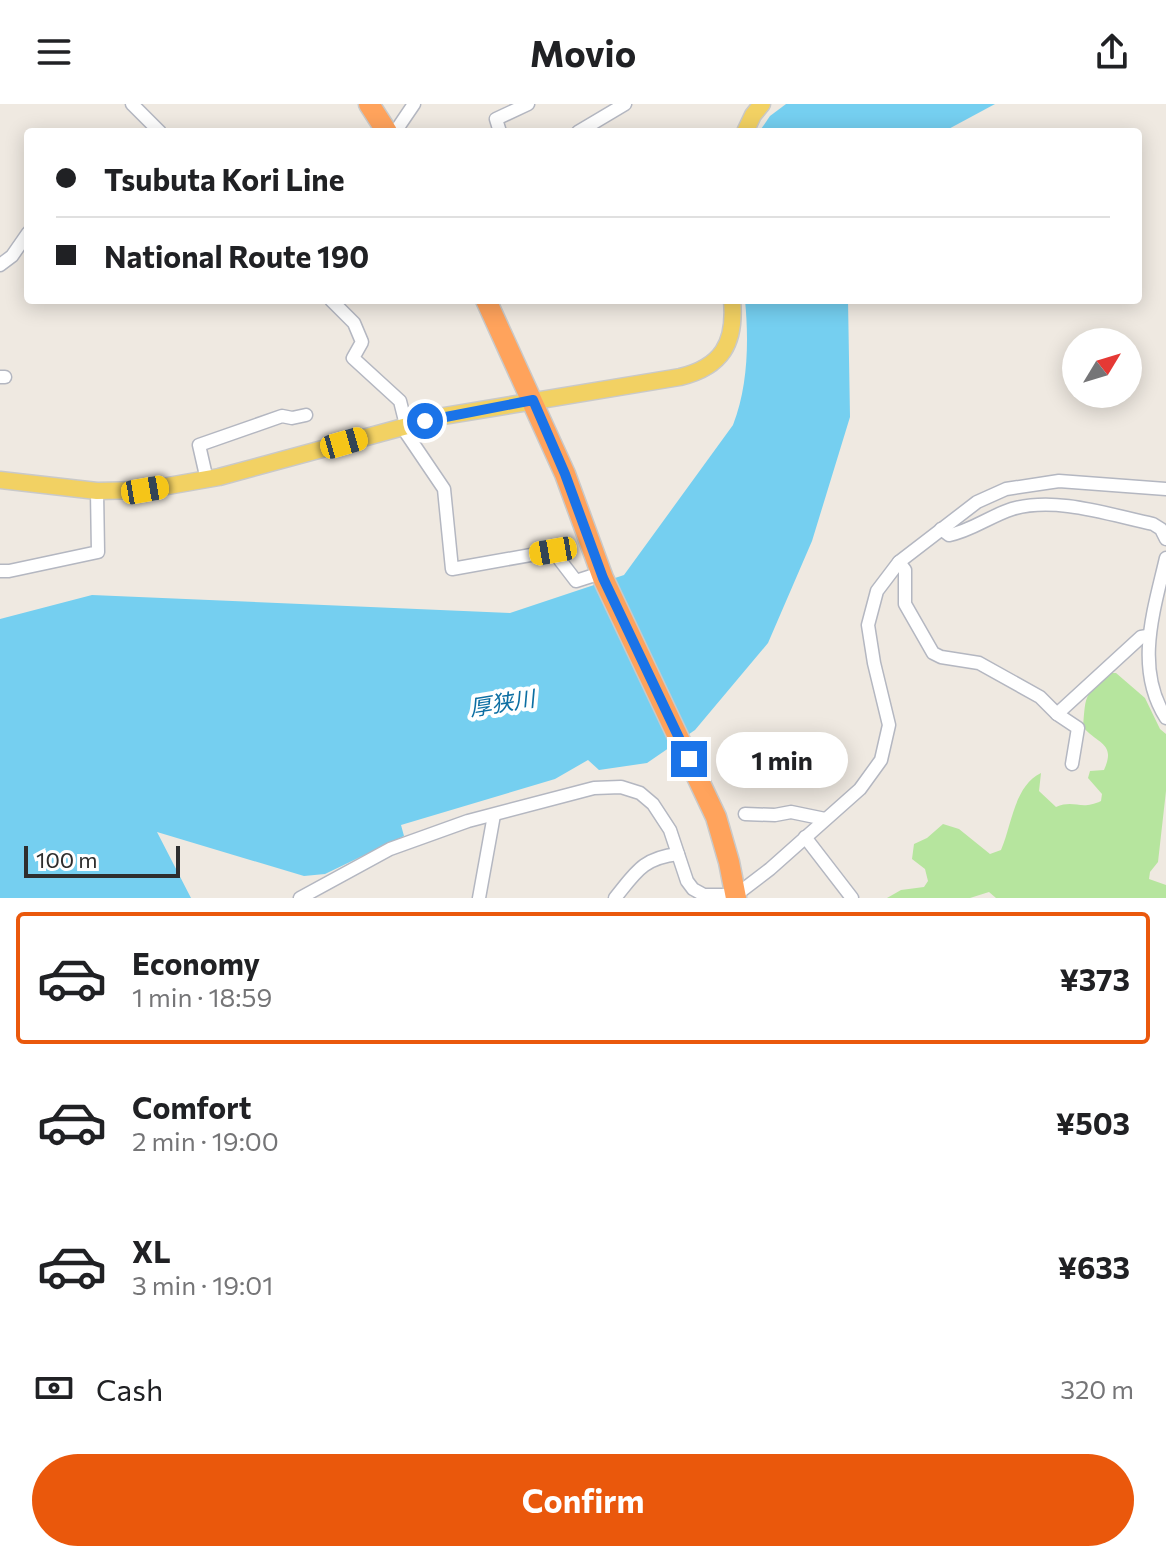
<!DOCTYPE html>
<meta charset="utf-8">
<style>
:root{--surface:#fff;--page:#f6f6f6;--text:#202124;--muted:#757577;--line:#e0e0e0;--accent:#ea580c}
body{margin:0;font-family:Commissioner,"Noto Sans JP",sans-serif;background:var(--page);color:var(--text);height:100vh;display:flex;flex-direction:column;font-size:30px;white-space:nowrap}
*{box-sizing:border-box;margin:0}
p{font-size:26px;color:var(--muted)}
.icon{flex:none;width:44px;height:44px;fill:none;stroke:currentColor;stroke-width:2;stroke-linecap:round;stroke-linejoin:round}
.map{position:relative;height:794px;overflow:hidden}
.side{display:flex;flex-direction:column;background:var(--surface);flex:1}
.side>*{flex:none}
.top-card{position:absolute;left:24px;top:24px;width:1118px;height:176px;border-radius:8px;box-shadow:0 4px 20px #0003;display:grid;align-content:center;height:176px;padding:0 32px;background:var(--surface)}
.needle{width:52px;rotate:52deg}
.controls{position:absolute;left:1062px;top:224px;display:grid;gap:16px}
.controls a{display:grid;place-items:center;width:80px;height:80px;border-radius:50%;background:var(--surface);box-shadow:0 4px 20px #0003;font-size:40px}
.scale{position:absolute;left:24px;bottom:20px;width:156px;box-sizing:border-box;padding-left:8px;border:4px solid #2e2e2e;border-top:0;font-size:22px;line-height:28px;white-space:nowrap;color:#2e2e2e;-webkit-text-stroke:6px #fff;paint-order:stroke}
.end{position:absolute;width:36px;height:36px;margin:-18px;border:10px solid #1a73e8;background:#fff;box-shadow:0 0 0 4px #fff}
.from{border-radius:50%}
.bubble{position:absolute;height:56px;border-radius:28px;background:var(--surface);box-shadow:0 4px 20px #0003;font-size:26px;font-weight:700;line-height:56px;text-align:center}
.car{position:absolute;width:24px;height:48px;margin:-24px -12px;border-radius:10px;box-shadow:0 0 6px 2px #0007;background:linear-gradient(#f5c518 24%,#345 0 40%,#f5c518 0 76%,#345 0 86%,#f5c518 0)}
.top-card b{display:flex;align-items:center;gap:28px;height:76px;font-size:30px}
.top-card b+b{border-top:2px solid var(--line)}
.top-card i{width:20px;height:20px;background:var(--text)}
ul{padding:14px 0 0;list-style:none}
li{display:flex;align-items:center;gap:24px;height:132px;margin:0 16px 12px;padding:0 16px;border:4px solid transparent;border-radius:8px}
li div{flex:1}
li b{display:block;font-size:30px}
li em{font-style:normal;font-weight:700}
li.active{border-color:var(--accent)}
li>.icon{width:72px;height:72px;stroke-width:1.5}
.pay{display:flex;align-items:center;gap:20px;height:88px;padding:0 32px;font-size:30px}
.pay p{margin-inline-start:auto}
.button{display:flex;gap:16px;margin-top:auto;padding:16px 32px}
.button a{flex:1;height:92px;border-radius:48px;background:var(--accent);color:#fff;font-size:32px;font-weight:700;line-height:92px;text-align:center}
header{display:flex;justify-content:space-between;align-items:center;height:104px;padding:0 32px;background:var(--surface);font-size:36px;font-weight:700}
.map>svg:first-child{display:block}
.green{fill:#b6e59e}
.water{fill:#75cff0}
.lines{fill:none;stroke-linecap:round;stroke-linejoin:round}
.minor-casing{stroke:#b4b7c1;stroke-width:15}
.major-casing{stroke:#c9c9c9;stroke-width:19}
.highway-casing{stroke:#c9c9c9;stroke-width:23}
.minor{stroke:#fff;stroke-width:12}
.major{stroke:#f2d163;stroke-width:16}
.highway{stroke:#ffa35c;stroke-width:20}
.route{stroke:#1a73e8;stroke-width:10}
.labels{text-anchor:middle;stroke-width:8;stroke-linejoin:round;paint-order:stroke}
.water-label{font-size:22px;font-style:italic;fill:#0d6fa3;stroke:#fff}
</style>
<header><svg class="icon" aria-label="menu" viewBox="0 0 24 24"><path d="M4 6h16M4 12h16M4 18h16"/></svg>Movio<svg class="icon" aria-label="share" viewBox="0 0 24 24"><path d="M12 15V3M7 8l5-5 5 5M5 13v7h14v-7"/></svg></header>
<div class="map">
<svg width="1166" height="794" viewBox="0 0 1166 794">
<rect width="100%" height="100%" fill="#efe9e1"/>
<path class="green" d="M1112,569H1116L1145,594L1160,625L1166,630V687L1158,758L1150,768L1149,775L1166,781V794H996L989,788L970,794H887L901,786L924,783L928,777L925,765L912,755L914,740L927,734L943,720L959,725L990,750L1001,746C1012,721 1014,682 1041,669L1039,687L1056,703C1075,695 1080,707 1101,697L1102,690L1088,674L1090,667L1104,666C1116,639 1099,641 1083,623C1086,588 1084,592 1112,569Z"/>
<g class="water">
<path d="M786,0H995L943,28H759L770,12Z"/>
<path d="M745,196H848L850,313L812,437L768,539L695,626L647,659L599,666L588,656L555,675L401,721L404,732L325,770L304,772L157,728L191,794H0V515L92,491L510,509L624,471L733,321C748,283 749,237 745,196Z"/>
</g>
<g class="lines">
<defs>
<g id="minor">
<path d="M132,0L160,28"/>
<path d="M395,28L414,0"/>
<path d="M500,28L496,15L528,0"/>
<path d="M578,28L625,0"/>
<path d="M0,161L12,152L28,129"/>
<path d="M331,196L354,219L362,238L353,254L400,297L406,321"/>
<path d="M0,273H5"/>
<path d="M402,323L444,385L452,465L553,447L576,477L601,469"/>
<path d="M207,376L199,341L282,312L292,314L306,311"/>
<path d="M941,425L949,431C971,427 990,412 1012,405C1056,392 1110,411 1153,420L1161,425L1166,435"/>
<path d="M1166,454C1154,506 1134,564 1166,614"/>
<path d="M899,458L905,466V500L933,549L941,553L979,559L1040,593L1057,610L1078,624L1072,660"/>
<path d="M0,467H9L98,448L97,387"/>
<path d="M1057,610L1141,533L1147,532"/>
<path d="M745,710L775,711L791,708L825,715"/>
<path d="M805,733L852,794"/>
<path d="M300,794L390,745L468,717L594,684L621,683L640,689L653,700L670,726L687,777L693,785L704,791H736L770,765L860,685L881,656L889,621L874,559L868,521L877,487L899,458L977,398L1006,385L1059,377L1166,385"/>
<path d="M479,794L494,711"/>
<path d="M615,794C636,768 643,754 678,750"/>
</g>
<g id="major">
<path d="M745,28L753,11L762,0"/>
<path d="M0,376L97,387L145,386L219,373L444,312L680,273C722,263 736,239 732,196"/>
</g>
<g id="highway">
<path d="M369,0L387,28"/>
<path d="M486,196L565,370L603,474L716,713L729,758L736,794"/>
</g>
</defs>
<use href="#minor" class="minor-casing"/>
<use href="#major" class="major-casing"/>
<use href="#highway" class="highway-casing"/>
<use href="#minor" class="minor"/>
<use href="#major" class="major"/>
<use href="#highway" class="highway"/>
</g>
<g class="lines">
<path class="route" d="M425,317L533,296L565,370L603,474L689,655"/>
</g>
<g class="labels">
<g class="water-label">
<text transform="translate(502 599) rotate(-9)" y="8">厚狭川</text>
</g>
</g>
</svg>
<div class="controls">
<a><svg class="needle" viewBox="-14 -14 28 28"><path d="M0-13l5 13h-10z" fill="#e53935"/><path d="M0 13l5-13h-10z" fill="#757577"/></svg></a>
</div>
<div class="scale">100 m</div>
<i class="end from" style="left:425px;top:317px"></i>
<i class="end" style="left:689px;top:655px"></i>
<div class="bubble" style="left:716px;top:628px;width:132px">1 min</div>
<i class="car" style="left:344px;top:339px;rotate:74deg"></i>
<i class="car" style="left:145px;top:386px;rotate:80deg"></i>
<i class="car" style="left:553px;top:447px;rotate:260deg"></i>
<div class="top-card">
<b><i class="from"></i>Tsubuta Kori Line</b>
<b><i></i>National Route 190</b>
</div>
</div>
<section class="side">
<ul>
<li class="active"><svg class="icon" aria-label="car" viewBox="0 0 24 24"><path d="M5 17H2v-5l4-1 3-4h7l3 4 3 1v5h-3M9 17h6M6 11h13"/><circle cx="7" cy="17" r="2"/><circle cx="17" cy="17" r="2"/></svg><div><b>Economy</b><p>1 min · 18:59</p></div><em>¥373</em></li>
<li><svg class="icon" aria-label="car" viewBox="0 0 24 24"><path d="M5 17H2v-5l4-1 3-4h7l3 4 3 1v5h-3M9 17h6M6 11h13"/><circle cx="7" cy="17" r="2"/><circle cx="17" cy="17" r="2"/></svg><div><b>Comfort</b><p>2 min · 19:00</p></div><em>¥503</em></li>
<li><svg class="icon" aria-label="car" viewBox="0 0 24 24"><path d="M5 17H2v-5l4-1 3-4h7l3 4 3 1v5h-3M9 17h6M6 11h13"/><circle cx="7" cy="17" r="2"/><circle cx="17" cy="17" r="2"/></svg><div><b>XL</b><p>3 min · 19:01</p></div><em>¥633</em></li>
</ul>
<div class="pay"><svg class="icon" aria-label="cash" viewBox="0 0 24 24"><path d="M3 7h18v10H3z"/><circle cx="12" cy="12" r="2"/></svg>Cash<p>320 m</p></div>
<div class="button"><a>Confirm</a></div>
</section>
